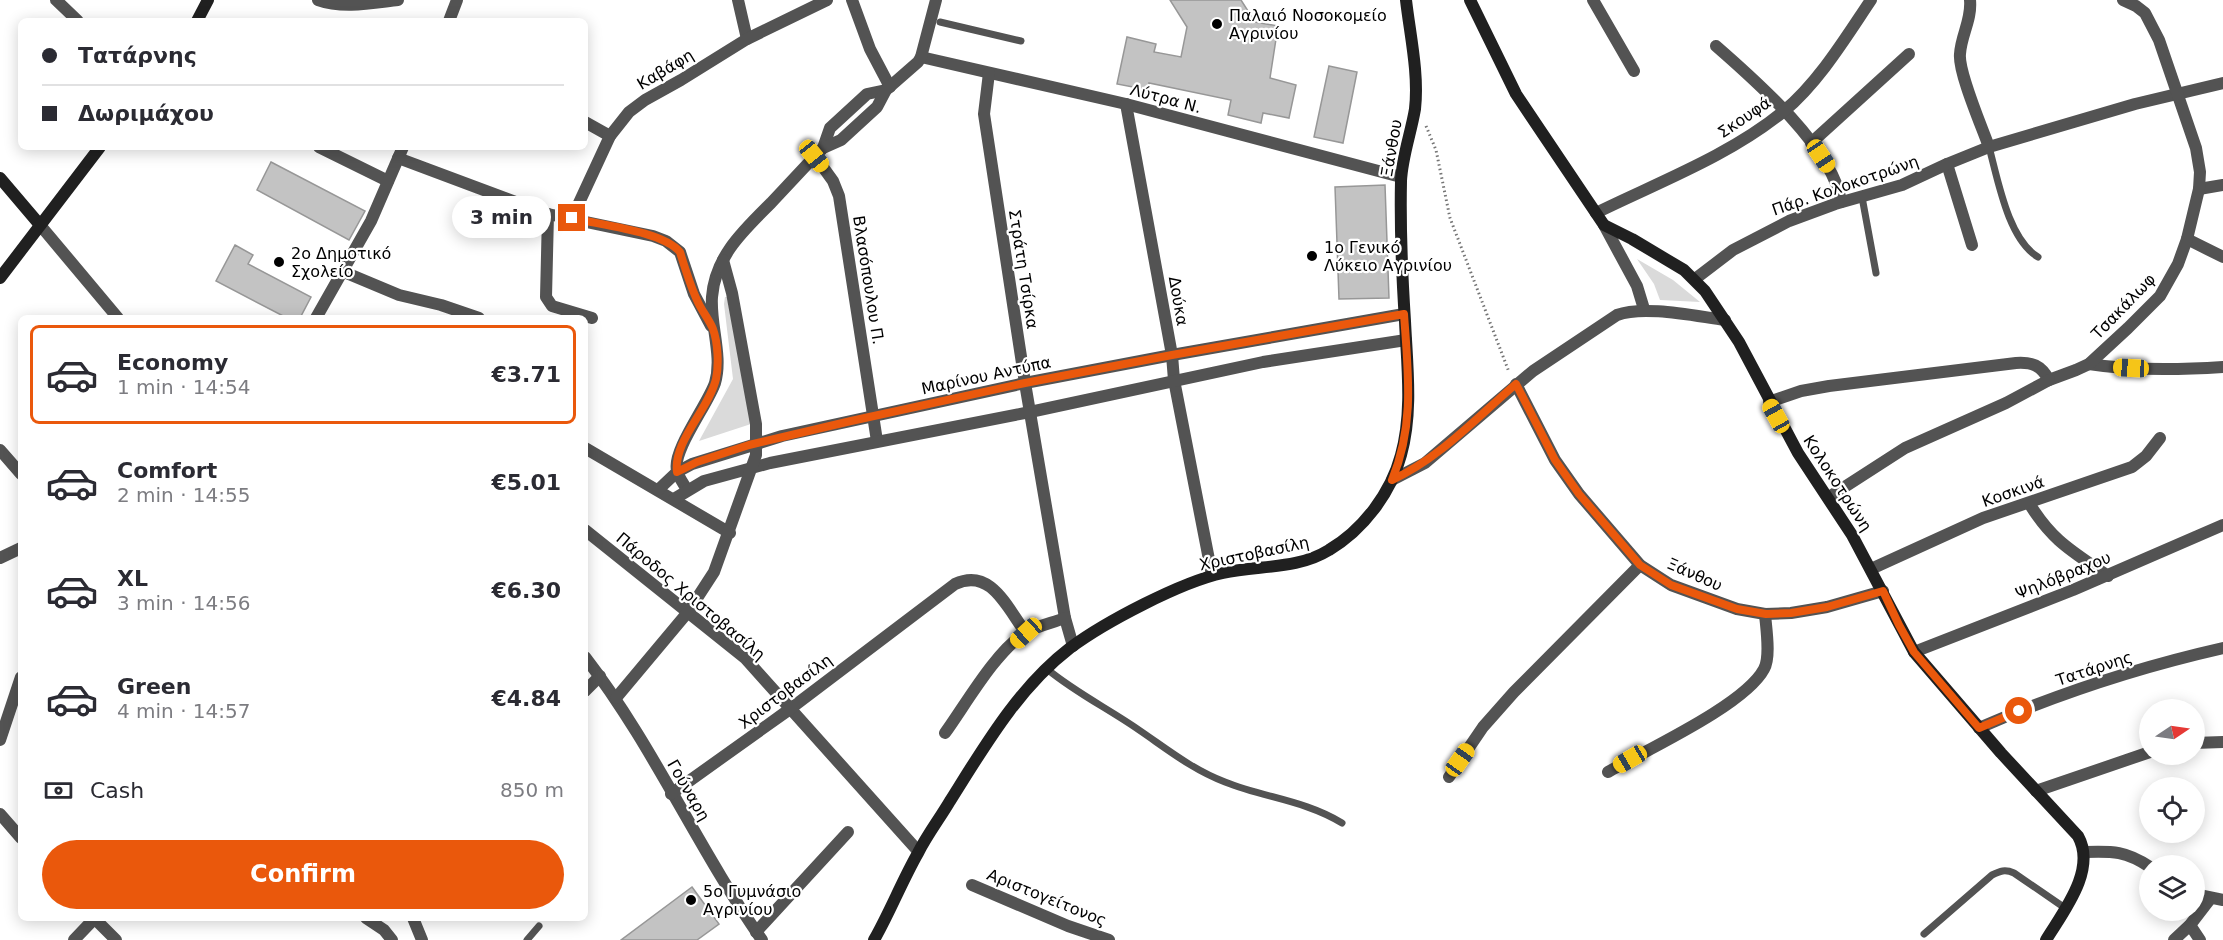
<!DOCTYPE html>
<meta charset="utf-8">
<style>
:root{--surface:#fff;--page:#f7f7f7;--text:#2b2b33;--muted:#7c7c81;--line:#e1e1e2;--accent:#ea580c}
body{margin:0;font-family:"DejaVu Sans",sans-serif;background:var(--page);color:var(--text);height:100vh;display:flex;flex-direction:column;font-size:22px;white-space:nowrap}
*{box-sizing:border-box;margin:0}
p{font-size:20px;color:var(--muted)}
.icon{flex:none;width:33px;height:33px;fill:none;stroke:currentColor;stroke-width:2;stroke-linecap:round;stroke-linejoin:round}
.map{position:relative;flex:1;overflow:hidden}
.sheet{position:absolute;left:18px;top:315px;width:570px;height:606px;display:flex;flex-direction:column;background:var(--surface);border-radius:9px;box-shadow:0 3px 15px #0003}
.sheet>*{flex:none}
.hud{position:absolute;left:18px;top:18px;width:570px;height:132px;border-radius:9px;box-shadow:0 3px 15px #0003;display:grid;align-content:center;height:132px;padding:0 24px;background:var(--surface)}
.needle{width:39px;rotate:77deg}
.controls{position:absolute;left:2139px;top:699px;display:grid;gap:12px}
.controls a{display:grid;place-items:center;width:66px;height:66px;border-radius:50%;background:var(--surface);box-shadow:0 3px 15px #0003;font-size:30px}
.end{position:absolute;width:27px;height:27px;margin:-14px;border:8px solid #ea580c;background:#fff;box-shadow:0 0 0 3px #fff}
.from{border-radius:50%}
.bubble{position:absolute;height:42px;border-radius:21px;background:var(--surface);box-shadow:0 3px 15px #0003;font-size:20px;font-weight:600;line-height:42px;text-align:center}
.car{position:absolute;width:18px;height:36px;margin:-18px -9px;border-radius:8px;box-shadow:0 0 4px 2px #0007;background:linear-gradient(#f5c518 24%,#345 0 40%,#f5c518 0 76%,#345 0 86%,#f5c518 0)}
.hud b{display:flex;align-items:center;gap:21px;height:57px;font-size:22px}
.hud b+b{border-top:2px solid var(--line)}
.hud i{width:15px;height:15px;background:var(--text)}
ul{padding:10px 0 0;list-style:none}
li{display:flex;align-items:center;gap:18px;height:99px;margin:0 12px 9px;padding:0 12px;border:3px solid transparent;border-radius:9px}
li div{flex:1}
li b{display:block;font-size:22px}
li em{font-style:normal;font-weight:600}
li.current{border-color:var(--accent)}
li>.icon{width:54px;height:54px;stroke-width:1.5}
.pay{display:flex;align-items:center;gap:15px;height:66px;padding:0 24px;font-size:22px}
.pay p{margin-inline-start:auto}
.cta{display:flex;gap:12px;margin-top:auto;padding:12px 24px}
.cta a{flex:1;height:69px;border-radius:36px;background:var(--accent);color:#fff;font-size:24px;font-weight:600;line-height:69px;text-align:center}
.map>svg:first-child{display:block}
.green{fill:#dadada}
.building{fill:#c3c3c3;stroke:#979797;stroke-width:1.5}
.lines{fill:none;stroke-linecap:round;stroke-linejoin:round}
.path{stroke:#757575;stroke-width:3;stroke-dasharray:1.5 3;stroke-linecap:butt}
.lane{stroke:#535353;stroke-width:7}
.street{stroke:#535353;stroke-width:12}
.secondary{stroke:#202020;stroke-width:12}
.route{stroke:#ea580c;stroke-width:8}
.poi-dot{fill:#000;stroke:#fff;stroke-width:2}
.labels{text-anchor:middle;stroke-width:4.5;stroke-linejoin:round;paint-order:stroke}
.poi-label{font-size:16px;fill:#000;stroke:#fff;text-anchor:start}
.street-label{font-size:16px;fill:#000;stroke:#fff}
</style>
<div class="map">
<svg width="2223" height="940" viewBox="0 0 2223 940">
<rect width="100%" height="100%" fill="#fff"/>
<g class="green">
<path d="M1637,259L1673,280L1700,302L1660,300L1654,284Z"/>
<path d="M725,297H727L751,424L699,441L733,379L724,304Z"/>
</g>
<g class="building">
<path d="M1170,0H1241L1255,22L1278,26L1270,78L1296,85L1289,118L1263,113L1261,123L1228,115L1231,100L1149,83V90L1117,84L1127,37L1156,44L1154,52L1181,57L1187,27Z"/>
<path d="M1329,66L1357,72L1343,143L1314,137Z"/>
<path d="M271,162L365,211L349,240L257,190Z"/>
<path d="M1385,185L1389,298L1339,299L1335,187Z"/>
<path d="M235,245L253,255L248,264L311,297L300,318H287L216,281Z"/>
<path d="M692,887L719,924L697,940H621Z"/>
</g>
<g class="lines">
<path class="path" d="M1426,126L1436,150L1450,218L1509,372"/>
<g class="lane">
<path d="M940,22L1021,41"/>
<path d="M1989,147C1998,180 2008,239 2038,257"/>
<path d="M1862,197L1876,273"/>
<path d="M1047,669C1076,693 1109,709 1139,730C1167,749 1193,770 1225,782C1265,798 1304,800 1342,823"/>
<path d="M1924,934L1992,875C2000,871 2005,869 2014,873L2065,908"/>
<path d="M527,940L539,926"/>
</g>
<g class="street">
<path d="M56,0L78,21"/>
<path d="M318,0C343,9 372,3 398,0"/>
<path d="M738,0L747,39"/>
<path d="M852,0L870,49L890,87"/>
<path d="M1593,0L1634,71"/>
<path d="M1970,0C1972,20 1961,35 1960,54C1958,72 1982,127 1989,147"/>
<path d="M449,21L457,0"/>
<path d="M1716,46C1755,80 1834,149 1841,202"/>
<path d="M921,57L1126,104L1401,177"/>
<path d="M989,73L984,114L1025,383L1065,618L1073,646"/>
<path d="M1126,104L1172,355L1174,380L1212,575"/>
<path d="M585,122L610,136"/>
<path d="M1811,143L1909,54"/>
<path d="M319,147L388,181"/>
<path d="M823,148L830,128L867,94L886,90"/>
<path d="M815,156L833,181L839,196L877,441"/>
<path d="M398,158L548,214L653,236L666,241L680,252L694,294L711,326"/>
<path d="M1947,164L1972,245"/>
<path d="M2199,189L2223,185"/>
<path d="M1596,213C1659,182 1729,156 1784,111C1819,82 1846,37 1871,0"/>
<path d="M548,214L546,297L552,306L592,318"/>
<path d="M572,218L610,136L629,112L645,100L681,80L747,39L827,0"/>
<path d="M40,225L118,318"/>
<path d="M1604,225L1637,286L1644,309"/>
<path d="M2187,239L2223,257"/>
<path d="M344,272L399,295L441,305L479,318"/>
<path d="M1695,279L1733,250L1789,221L1835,204L1902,185L1947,164L1989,147L2135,104L2223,83"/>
<path d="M316,318L371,221L403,147"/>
<path d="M2089,364C2133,371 2178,370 2223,367"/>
<path d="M1516,384L1555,460L1579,494L1640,565L1671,585L1737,609L1765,614L1791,613L1827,607L1883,591"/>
<path d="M1769,402L1801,391L1829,386L2016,363C2032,362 2041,365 2049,380L2076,370L2089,364L2128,328L2160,296L2178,264L2187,239L2199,189L2200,172L2196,148L2159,40L2145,13L2136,6L2123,0"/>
<path d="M585,448L730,533"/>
<path d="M0,450L21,474"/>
<path d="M1392,480L1425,463L1533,371L1617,315C1644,305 1694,316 1725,320"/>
<path d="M658,490L677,472L692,464L782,436L1025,383L1172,355L1404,314"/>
<path d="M687,490C684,484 678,477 677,470C672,451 708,404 715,383C723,356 710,325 712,297C715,256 744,230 771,203C786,187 800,172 815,156L823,148L841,140L877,107L886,90L918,62L921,57L936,0"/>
<path d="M1829,497L1905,448L2006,403L2049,380"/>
<path d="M674,499L704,481L770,463L1030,412L1263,362L1406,340"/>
<path d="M2029,503C2052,541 2072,551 2108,576"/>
<path d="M585,530L745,658L918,851"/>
<path d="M0,558L21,548"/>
<path d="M1871,569L1983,518L2132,467L2146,456L2160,438"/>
<path d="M1914,652L2073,590L2223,525"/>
<path d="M585,657C653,745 698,849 762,940"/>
<path d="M585,691L600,676"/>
<path d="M616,698L688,612L714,572L756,455V424L732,293L723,260"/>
<path d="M1979,728C2057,694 2139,667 2223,648"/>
<path d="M945,733C966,704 995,652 1025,633C1036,626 1052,623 1065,618"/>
<path d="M0,740L21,677"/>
<path d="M2194,743L2223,742"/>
<path d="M1608,772C1646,750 1745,705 1764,669C1771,657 1766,628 1765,614"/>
<path d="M1449,777L1483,727L1514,692L1640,565"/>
<path d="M2036,791L2150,752"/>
<path d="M671,794L790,709L955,584C991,567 1007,608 1026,633"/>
<path d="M0,814L21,838"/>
<path d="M2085,852C2113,851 2126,851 2150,867"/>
<path d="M972,885L1068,926L1109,940"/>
<path d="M2194,894L2223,900"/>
<path d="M94,918L116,940"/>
<path d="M366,918L384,930L392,940"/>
<path d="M413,918L422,940"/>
<path d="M2190,925L2200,940"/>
<path d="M756,932L848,832"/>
<path d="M74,940L94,919"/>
<path d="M2174,940L2190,925L2210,899"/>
</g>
<g class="secondary">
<path d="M1470,0L1516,94L1604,225L1632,239L1684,270L1705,291L1739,342L1798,453L1852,535L1914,652L2001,753L2078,836C2097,870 2063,912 2046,940"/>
<path d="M197,21L208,0"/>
<path d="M0,178L40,225"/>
<path d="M0,278L100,147"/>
<path d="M874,940C890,912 902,881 918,853C927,835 940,818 950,801C984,747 1018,688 1070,648C1105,622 1181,582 1223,573C1258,565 1297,570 1329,550C1363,530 1391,493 1401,455C1413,412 1407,365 1405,321C1402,275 1400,227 1401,181C1402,157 1411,133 1415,109C1419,74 1410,35 1406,0"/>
</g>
</g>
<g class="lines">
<path class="route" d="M572,218C600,225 662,231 680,252C685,268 690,285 697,300C701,310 709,319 713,329C718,343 719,365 716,379C709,409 673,441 677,472L697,462L749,445L851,421L1025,383L1172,355L1404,314C1408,373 1415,424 1392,480C1440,458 1476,418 1516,384L1555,460L1579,494L1640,565L1671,585L1737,609L1766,614L1791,613L1827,607L1883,591L1899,625L1914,652L1979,728L2019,711"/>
</g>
<g class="poi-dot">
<circle cx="1217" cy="24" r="6"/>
<circle cx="1312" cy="256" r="6"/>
<circle cx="279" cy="262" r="6"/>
<circle cx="691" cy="900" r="6"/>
</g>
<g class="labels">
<g class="poi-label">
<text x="1229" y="21">Παλαιό Νοσοκομείο<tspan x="1229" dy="18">Αγρινίου</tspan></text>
<text x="1324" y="253">1ο Γενικό<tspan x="1324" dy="18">Λύκειο Αγρινίου</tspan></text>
<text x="291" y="259">2ο Δημοτικό<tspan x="291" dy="18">Σχολείο</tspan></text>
<text x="703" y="897">5ο Γυμνάσιο<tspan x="703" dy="18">Αγρινίου</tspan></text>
</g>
<g class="street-label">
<text transform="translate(665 69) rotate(-31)" y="6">Καβάφη</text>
<text transform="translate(1166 98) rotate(15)" y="6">Λύτρα Ν.</text>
<text transform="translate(1744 117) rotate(-34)" y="6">Σκουφά</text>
<text transform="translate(1391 148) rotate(-80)" y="6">Ξάνθου</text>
<text transform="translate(1845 185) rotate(-19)" y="6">Πάρ. Κολοκοτρώνη</text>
<text transform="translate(1024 269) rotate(81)" y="6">Στράτη Τσίρκα</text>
<text transform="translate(869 280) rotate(81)" y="6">Βλασόπουλου Π.</text>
<text transform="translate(1179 301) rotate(80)" y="6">Δούκα</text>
<text transform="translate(2123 306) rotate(-46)" y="6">Τσακάλωφ</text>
<text transform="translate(986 375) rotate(-12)" y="6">Μαρίνου Αντύπα</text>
<text transform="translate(1838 483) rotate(57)" y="6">Κολοκοτρώνη</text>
<text transform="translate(2013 491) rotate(-19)" y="6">Κοσκινά</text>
<text transform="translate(1254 553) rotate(-12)" y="6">Χριστοβασίλη</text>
<text transform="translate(1695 574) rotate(24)" y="6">Ξάνθου</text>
<text transform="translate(2063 575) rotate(-22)" y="6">Ψηλόβραχου</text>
<text transform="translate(691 596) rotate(40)" y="6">Πάροδος Χριστοβασίλη</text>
<text transform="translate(2094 668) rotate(-18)" y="6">Τατάρνης</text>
<text transform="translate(785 691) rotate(-37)" y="6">Χριστοβασίλη</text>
<text transform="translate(689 790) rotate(60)" y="6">Γούναρη</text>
<text transform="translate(1047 897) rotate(22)" y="6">Αριστογείτονος</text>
</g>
</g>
</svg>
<div class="controls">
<a><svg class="needle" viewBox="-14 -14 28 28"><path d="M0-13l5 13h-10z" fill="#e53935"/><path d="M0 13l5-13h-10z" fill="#7c7c81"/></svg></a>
<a><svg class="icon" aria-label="locate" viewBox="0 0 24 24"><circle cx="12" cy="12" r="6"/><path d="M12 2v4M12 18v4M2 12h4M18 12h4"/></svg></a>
<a><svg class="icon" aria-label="layers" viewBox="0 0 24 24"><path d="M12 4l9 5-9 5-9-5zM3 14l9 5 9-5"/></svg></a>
</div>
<i class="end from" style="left:2019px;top:711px"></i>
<i class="end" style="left:572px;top:218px"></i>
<div class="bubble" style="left:452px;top:196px;width:99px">3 min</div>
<i class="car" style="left:814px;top:156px;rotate:141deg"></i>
<i class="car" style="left:1821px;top:156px;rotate:146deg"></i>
<i class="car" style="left:2131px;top:368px;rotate:273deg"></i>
<i class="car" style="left:1776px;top:416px;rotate:331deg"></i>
<i class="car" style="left:1026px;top:633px;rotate:228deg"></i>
<i class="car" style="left:1630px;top:759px;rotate:240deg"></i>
<i class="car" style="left:1460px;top:760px;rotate:35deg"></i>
<div class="hud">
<b><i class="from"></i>Τατάρνης</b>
<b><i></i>Δωριμάχου</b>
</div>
<section class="sheet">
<ul>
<li class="current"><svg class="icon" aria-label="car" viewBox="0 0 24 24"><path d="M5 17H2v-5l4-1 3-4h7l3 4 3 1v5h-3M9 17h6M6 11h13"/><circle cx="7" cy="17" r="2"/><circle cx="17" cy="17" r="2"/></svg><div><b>Economy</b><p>1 min · 14:54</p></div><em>€3.71</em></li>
<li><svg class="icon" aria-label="car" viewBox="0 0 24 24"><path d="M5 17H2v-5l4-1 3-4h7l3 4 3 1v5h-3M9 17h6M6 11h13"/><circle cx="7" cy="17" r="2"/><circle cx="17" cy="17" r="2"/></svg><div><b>Comfort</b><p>2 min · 14:55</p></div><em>€5.01</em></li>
<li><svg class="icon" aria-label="car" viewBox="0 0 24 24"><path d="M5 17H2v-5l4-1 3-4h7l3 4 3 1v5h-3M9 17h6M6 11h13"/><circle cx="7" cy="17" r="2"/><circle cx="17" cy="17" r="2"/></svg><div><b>XL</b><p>3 min · 14:56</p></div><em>€6.30</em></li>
<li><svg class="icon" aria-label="car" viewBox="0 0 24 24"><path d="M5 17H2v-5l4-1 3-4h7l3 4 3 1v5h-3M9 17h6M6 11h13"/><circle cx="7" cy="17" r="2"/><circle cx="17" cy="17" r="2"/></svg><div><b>Green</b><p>4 min · 14:57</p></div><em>€4.84</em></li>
</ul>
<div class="pay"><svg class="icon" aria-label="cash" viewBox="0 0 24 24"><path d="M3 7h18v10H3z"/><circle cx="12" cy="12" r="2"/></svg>Cash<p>850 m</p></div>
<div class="cta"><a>Confirm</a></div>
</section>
</div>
